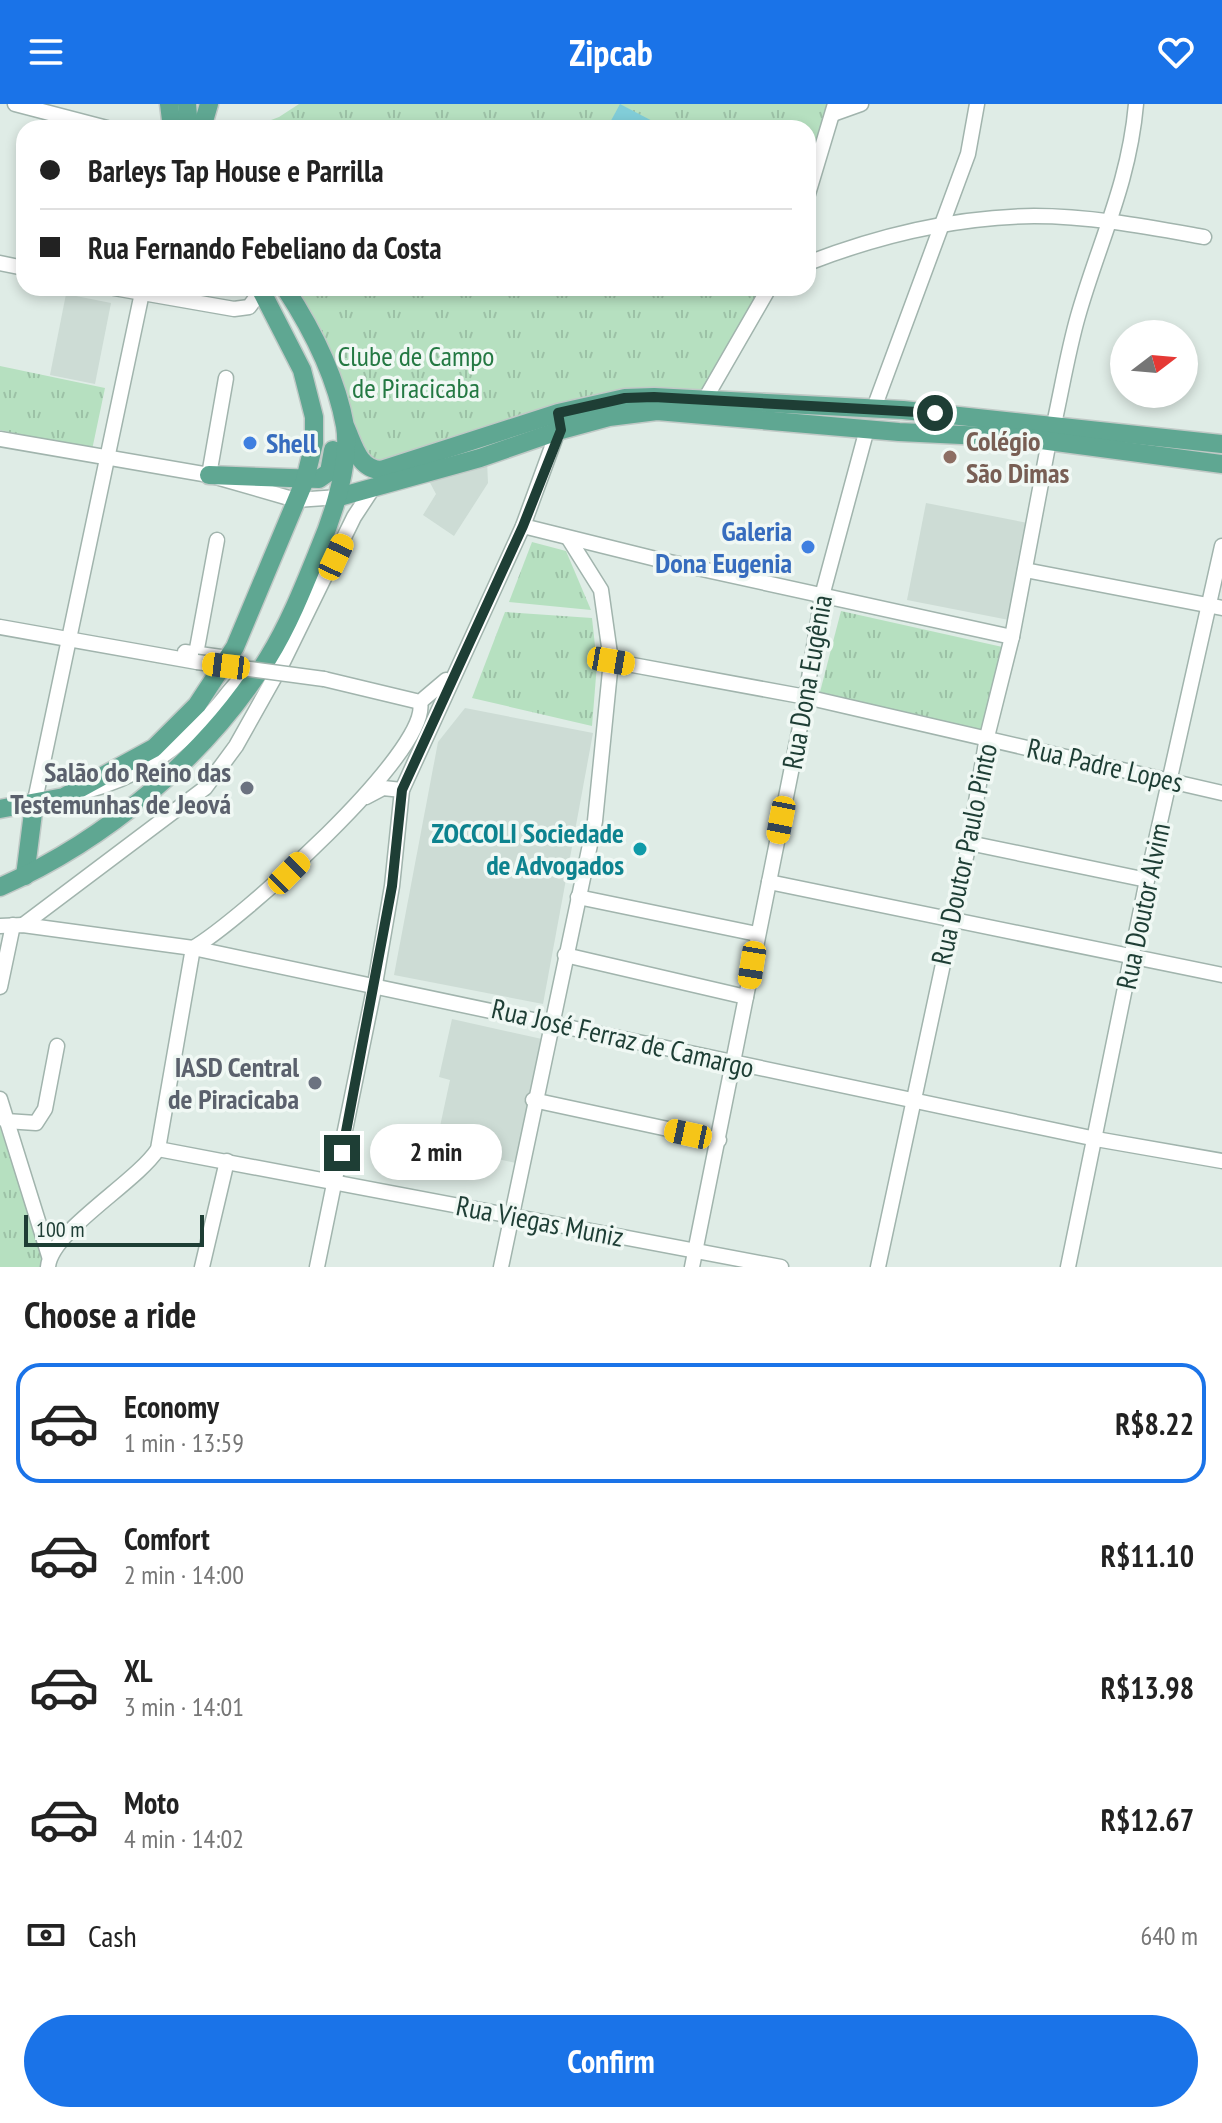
<!DOCTYPE html>
<meta charset="utf-8">
<style>
:root{--surface:#fff;--page:#f6f6f6;--text:#222;--muted:#767676;--line:#e0e0e0;--accent:#1a73e8}
body{margin:0;font-family:"PT Sans Narrow",sans-serif;background:var(--page);color:var(--text);height:100vh;display:flex;flex-direction:column;font-size:30px;white-space:nowrap}
*{box-sizing:border-box;margin:0}
p{font-size:26px;color:var(--muted)}
.icon{flex:none;width:44px;height:44px;fill:none;stroke:currentColor;stroke-width:2;stroke-linecap:round;stroke-linejoin:round}
.map{position:relative;height:1163px;overflow:hidden}
.side{display:flex;flex-direction:column;background:var(--surface);flex:1}
.side>*{flex:none}
.guide{position:absolute;left:16px;top:16px;width:800px;height:176px;border-radius:24px;box-shadow:0 4px 12px #0003;display:grid;align-content:center;height:176px;padding:0 24px;background:var(--surface)}
.needle{width:52px;rotate:74deg}
.controls{position:absolute;left:1110px;top:216px;display:grid;gap:16px}
.controls a{display:grid;place-items:center;width:88px;height:88px;border-radius:50%;background:var(--surface);box-shadow:0 4px 12px #0003;font-size:40px}
.scale{position:absolute;left:24px;bottom:20px;width:180px;box-sizing:border-box;padding-left:8px;border:4px solid #1e3e35;border-top:0;font-size:22px;line-height:28px;white-space:nowrap;color:#1e3e35;-webkit-text-stroke:6px #f0f8f4;paint-order:stroke}
.end{position:absolute;width:36px;height:36px;margin:-18px;border:10px solid #1e3e35;background:#fff;box-shadow:0 0 0 4px #fff}
.from{border-radius:50%}
.bubble{position:absolute;height:56px;border-radius:28px;background:var(--surface);box-shadow:0 4px 12px #0003;font-size:26px;font-weight:700;line-height:56px;text-align:center}
.car{position:absolute;width:24px;height:48px;margin:-24px -12px;border-radius:10px;box-shadow:0 0 6px 2px #0007;background:linear-gradient(#f5c518 24%,#345 0 40%,#f5c518 0 76%,#345 0 86%,#f5c518 0)}
.guide b{display:flex;align-items:center;gap:28px;height:76px;font-size:30px}
.guide b+b{border-top:2px solid var(--line)}
.guide i{width:20px;height:20px;background:var(--text)}
ul{padding:0;list-style:none}
li{display:flex;align-items:center;gap:24px;height:120px;margin:0 16px 12px;padding:0 8px;border:4px solid transparent;border-radius:24px}
li div{flex:1}
li b{display:block;font-size:30px}
li em{font-style:normal;font-weight:700}
li.on{border-color:var(--accent)}
li>.icon{width:72px;height:72px;stroke-width:1.5}
h2{padding:0 24px;font-size:36px;line-height:96px}
.pay{display:flex;align-items:center;gap:20px;height:88px;padding:0 24px;font-size:30px}
.pay p{margin-inline-start:auto}
.button{display:flex;gap:16px;margin-top:auto;padding:16px 24px}
.button a{flex:1;height:92px;border-radius:48px;background:var(--accent);color:#fff;font-size:32px;font-weight:700;line-height:92px;text-align:center}
header{display:flex;justify-content:space-between;align-items:center;height:104px;padding:0 24px;background:var(--accent);color:#fff;font-size:36px;font-weight:700}
.map>svg:first-child{display:block}
.built{fill:#cddcd5}
.park{fill:url(#park-tufts)}
.water{fill:#81cdd8}
.lines{fill:none;stroke-linecap:round;stroke-linejoin:round}
.minor-casing{stroke:#a1b4ad;stroke-width:17}
.major-casing{stroke:#c0c9c6;stroke-width:21}
.minor{stroke:#fff;stroke-width:14}
.major{stroke:#5fa792;stroke-width:18}
.minor-bridge-casing{stroke:#a1b4ad;stroke-width:17;stroke-linecap:butt}
.minor-bridge{stroke:#fff;stroke-width:14}
.route{stroke:#1e3e35;stroke-width:10}
.shop-dot{fill:#3f7fe0;stroke:#f0f8f4;stroke-width:3}
.education-dot{fill:#8d6e63;stroke:#f0f8f4;stroke-width:3}
.worship-dot{fill:#6b7280;stroke:#f0f8f4;stroke-width:3}
.culture-dot{fill:#0f9aa8;stroke:#f0f8f4;stroke-width:3}
.labels{text-anchor:middle;stroke-width:7;stroke-linejoin:round;paint-order:stroke}
.park-label{font-size:28px;fill:#247943;stroke:#f0f8f4}
.education-label{font-size:28px;font-weight:bold;fill:#785e54;stroke:#f0f8f4;text-anchor:start}
.shop-label{font-size:28px;font-weight:bold;fill:#366cbe;stroke:#f0f8f4;text-anchor:start}
.street-label{font-size:28px;fill:#1e3e35;stroke:#f0f8f4}
.worship-label{font-size:28px;font-weight:bold;fill:#5b616d;stroke:#f0f8f4;text-anchor:end}
.culture-label{font-size:28px;font-weight:bold;fill:#0d838f;stroke:#f0f8f4;text-anchor:end}
</style>
<header><svg class="icon" aria-label="menu" viewBox="0 0 24 24"><path d="M4 6h16M4 12h16M4 18h16"/></svg>Zipcab<svg class="icon" aria-label="heart" viewBox="0 0 24 24"><path d="M12 20l-8-8c-3-5 5-10 8-4 3-6 11-1 8 4z"/></svg></header>
<div class="map">
<svg width="1222" height="1163" viewBox="0 0 1222 1163">
<defs>
<pattern id="park-tufts" width="24" height="20" patternUnits="userSpaceOnUse" patternTransform="scale(2)"><rect width="24" height="20" fill="#b6e0c0"/><path d="M3 7l-1-3M5 7V3M7 7l1-3M15 17l-1-3M17 17v-4M19 17l1-3" fill="none" stroke="#9cc1a6"/></pattern>
</defs>
<rect width="100%" height="100%" fill="#dfece6"/>
<g class="built">
<path d="M66,190L111,199L95,280L50,271Z"/>
<path d="M487,357L488,379L454,432L423,411L436,390L427,373Z"/>
<path d="M926,399L1028,419L1009,516L907,496Z"/>
<path d="M465,604L593,629L543,900L394,871L438,638Z"/>
<path d="M452,915L542,935L516,1059L436,1041L450,976L439,973Z"/>
</g>
<g class="park">
<path d="M299,0H835L808,90V24H250L279,13Z"/>
<path d="M285,184H769L707,294L683,293L370,365Z"/>
<path d="M0,262L105,284L92,346L0,326Z"/>
<path d="M532,438L566,447L591,506L509,498Z"/>
<path d="M841,507L1007,544L986,628L820,588Z"/>
<path d="M505,508L592,514L597,560L592,622L472,594Z"/>
<path d="M0,1023L42,1150L40,1163H0Z"/>
</g>
<path class="water" d="M620,0L660,21L658,24H607Z"/>
<g class="lines">
<defs>
<g id="minor">
<path d="M15,0L107,24"/>
<path d="M833,10L861,0"/>
<path d="M808,90L835,0"/>
<path d="M0,159L24,164"/>
<path d="M808,159C880,131 957,113 1034,112C1091,112 1148,123 1204,133"/>
<path d="M114,184L234,205L249,203L263,184"/>
<path d="M701,302L769,184"/>
<path d="M874,304L968,50L977,0"/>
<path d="M1054,320C1062,284 1068,247 1078,212C1099,138 1129,80 1136,0"/>
<path d="M0,335L209,371L296,396L339,393"/>
<path d="M209,371L226,274"/>
<path d="M523,422L656,455L1012,533"/>
<path d="M1025,466L1222,504"/>
<path d="M0,523L197,558"/>
<path d="M185,548L228,554"/>
<path d="M196,550L217,436"/>
<path d="M611,557L806,593L1222,689"/>
<path d="M324,575L420,598L446,576"/>
<path d="M83,688C136,674 173,650 210,610C226,594 234,577 254,565"/>
<path d="M366,693L383,684L402,686"/>
<path d="M34,701L143,184"/>
<path d="M969,739L1147,776"/>
<path d="M769,778L1222,871"/>
<path d="M578,793L757,830"/>
<path d="M23,821L205,684L236,642L282,560L354,413L375,381"/>
<path d="M0,822L23,821L193,844L1096,1035L1222,1057"/>
<path d="M565,851L746,893"/>
<path d="M0,883L13,821"/>
<path d="M0,995L49,1152"/>
<path d="M533,996L719,1036"/>
<path d="M6,1017L36,1019L45,1005L57,942"/>
<path d="M158,1045L781,1163"/>
<path d="M48,1163C51,1127 136,1079 158,1045L193,844C237,819 432,647 420,598"/>
<path d="M202,1163L227,1057"/>
<path d="M317,1163L375,880L392,782L402,686L523,422L560,321"/>
<path d="M501,1163L595,717L611,557L601,486L569,435"/>
<path d="M692,1163L806,593L822,492L867,325"/>
<path d="M878,1163L969,739L987,633L1012,533L1049,337L1044,332"/>
<path d="M1068,1163L1147,776L1222,442"/>
</g>
<g id="major">
<path d="M169,0L172,24"/>
<path d="M187,0L189,24"/>
<path d="M202,24L209,0"/>
<path d="M346,324C354,342 359,365 381,366L558,309L625,294L654,293L903,306L1222,340"/>
<path d="M209,371L319,375L329,368L333,346"/>
<path d="M339,393L480,354L561,326L609,313L657,307L899,328L1026,334L1222,360"/>
<path d="M0,705L64,693L154,644L197,601L235,543L305,376L314,339V313L302,266L260,184"/>
<path d="M25,772L34,701"/>
<path d="M0,783C105,737 207,652 268,554C289,520 304,482 319,445C333,412 351,357 345,322C336,272 312,225 285,184"/>
</g>
</defs>
<use href="#minor" class="minor-casing"/>
<use href="#major" class="major-casing"/>
<use href="#minor" class="minor"/>
<use href="#major" class="major"/>
<defs>
<path id="minor-bridge" d="M197,558L324,575"/>
</defs>
<use href="#minor-bridge" class="minor-bridge-casing"/>
<use href="#minor-bridge" class="minor-bridge"/>
</g>
<g class="lines">
<path class="route" d="M342,1049L392,782L402,686L523,422L561,326L558,309L625,294L654,293L935,309"/>
</g>
<g class="shop-dot">
<circle cx="250" cy="339" r="8"/>
<circle cx="808" cy="443" r="8"/>
</g>
<circle class="education-dot" cx="950" cy="353" r="8"/>
<g class="worship-dot">
<circle cx="247" cy="684" r="8"/>
<circle cx="315" cy="979" r="8"/>
</g>
<circle class="culture-dot" cx="640" cy="745" r="8"/>
<g class="labels">
<g class="park-label">
<text x="416" y="262">Clube de Campo<tspan x="416" dy="32">de Piracicaba</tspan></text>
</g>
<g class="education-label">
<text x="966" y="347">Colégio<tspan x="966" dy="32">São Dimas</tspan></text>
</g>
<g class="shop-label">
<text x="266" y="349">Shell</text>
<text x="792" y="437" text-anchor="end">Galeria<tspan x="792" dy="32">Dona Eugenia</tspan></text>
</g>
<g class="street-label">
<text transform="translate(807 578) rotate(-80)" y="10">Rua Dona Eugênia</text>
<text transform="translate(1105 661) rotate(13)" y="10">Rua Padre Lopes</text>
<text transform="translate(964 750) rotate(-78)" y="10">Rua Doutor Paulo Pinto</text>
<text transform="translate(1143 802) rotate(-78)" y="10">Rua Doutor Alvim</text>
<text transform="translate(623 934) rotate(13)" y="10">Rua José Ferraz de Camargo</text>
<text transform="translate(540 1117) rotate(11)" y="10">Rua Viegas Muniz</text>
</g>
<g class="worship-label">
<text x="231" y="678">Salão do Reino das<tspan x="231" dy="32">Testemunhas de Jeová</tspan></text>
<text x="299" y="973">IASD Central<tspan x="299" dy="32">de Piracicaba</tspan></text>
</g>
<g class="culture-label">
<text x="624" y="739">ZOCCOLI Sociedade<tspan x="624" dy="32">de Advogados</tspan></text>
</g>
</g>
</svg>
<div class="controls">
<a><svg class="needle" viewBox="-14 -14 28 28"><path d="M0-13l5 13h-10z" fill="#e53935"/><path d="M0 13l5-13h-10z" fill="#767676"/></svg></a>
</div>
<div class="scale">100 m</div>
<i class="end from" style="left:935px;top:309px"></i>
<i class="end" style="left:342px;top:1049px"></i>
<div class="bubble" style="left:370px;top:1020px;width:132px">2 min</div>
<i class="car" style="left:336px;top:453px;rotate:25deg"></i>
<i class="car" style="left:611px;top:557px;rotate:100deg"></i>
<i class="car" style="left:226px;top:562px;rotate:277deg"></i>
<i class="car" style="left:781px;top:716px;rotate:191deg"></i>
<i class="car" style="left:289px;top:769px;rotate:45deg"></i>
<i class="car" style="left:752px;top:861px;rotate:189deg"></i>
<i class="car" style="left:688px;top:1030px;rotate:282deg"></i>
<div class="guide">
<b><i class="from"></i>Barleys Tap House e Parrilla</b>
<b><i></i>Rua Fernando Febeliano da Costa</b>
</div>
</div>
<section class="side">
<h2>Choose a ride</h2>
<ul>
<li class="on"><svg class="icon" aria-label="car" viewBox="0 0 24 24"><path d="M5 17H2v-5l4-1 3-4h7l3 4 3 1v5h-3M9 17h6M6 11h13"/><circle cx="7" cy="17" r="2"/><circle cx="17" cy="17" r="2"/></svg><div><b>Economy</b><p>1 min · 13:59</p></div><em>R$8.22</em></li>
<li><svg class="icon" aria-label="car" viewBox="0 0 24 24"><path d="M5 17H2v-5l4-1 3-4h7l3 4 3 1v5h-3M9 17h6M6 11h13"/><circle cx="7" cy="17" r="2"/><circle cx="17" cy="17" r="2"/></svg><div><b>Comfort</b><p>2 min · 14:00</p></div><em>R$11.10</em></li>
<li><svg class="icon" aria-label="car" viewBox="0 0 24 24"><path d="M5 17H2v-5l4-1 3-4h7l3 4 3 1v5h-3M9 17h6M6 11h13"/><circle cx="7" cy="17" r="2"/><circle cx="17" cy="17" r="2"/></svg><div><b>XL</b><p>3 min · 14:01</p></div><em>R$13.98</em></li>
<li><svg class="icon" aria-label="car" viewBox="0 0 24 24"><path d="M5 17H2v-5l4-1 3-4h7l3 4 3 1v5h-3M9 17h6M6 11h13"/><circle cx="7" cy="17" r="2"/><circle cx="17" cy="17" r="2"/></svg><div><b>Moto</b><p>4 min · 14:02</p></div><em>R$12.67</em></li>
</ul>
<div class="pay"><svg class="icon" aria-label="cash" viewBox="0 0 24 24"><path d="M3 7h18v10H3z"/><circle cx="12" cy="12" r="2"/></svg>Cash<p>640 m</p></div>
<div class="button"><a>Confirm</a></div>
</section>
